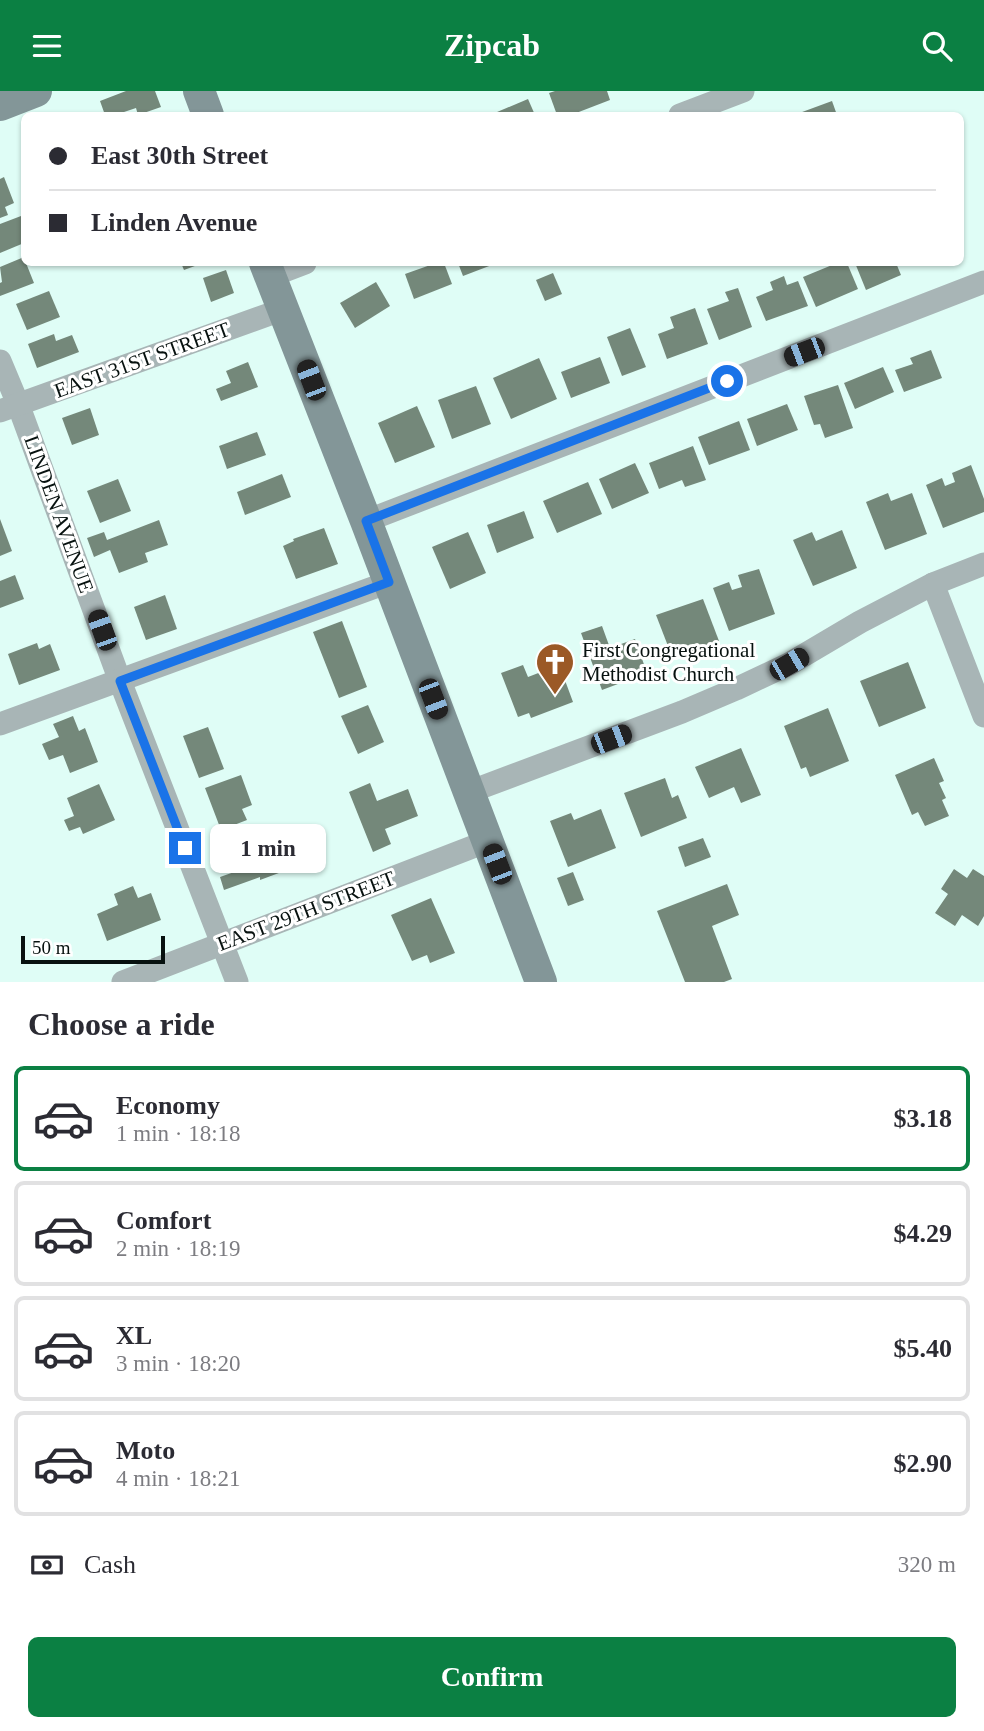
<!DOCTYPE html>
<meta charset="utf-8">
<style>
:root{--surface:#fff;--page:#f2f2f3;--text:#2b2b33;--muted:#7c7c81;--line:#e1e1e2;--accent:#0b8043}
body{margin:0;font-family:Georgia,serif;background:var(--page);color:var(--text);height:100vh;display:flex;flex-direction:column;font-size:26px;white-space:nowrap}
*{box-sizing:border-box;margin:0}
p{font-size:23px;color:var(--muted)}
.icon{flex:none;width:38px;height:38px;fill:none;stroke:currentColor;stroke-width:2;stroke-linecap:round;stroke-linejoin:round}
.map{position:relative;height:891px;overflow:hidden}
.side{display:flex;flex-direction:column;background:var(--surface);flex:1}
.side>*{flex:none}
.guide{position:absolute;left:21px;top:21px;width:943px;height:154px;border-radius:10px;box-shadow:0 2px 5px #0004;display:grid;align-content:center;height:154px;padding:0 28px;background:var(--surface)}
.scale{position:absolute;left:21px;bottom:18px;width:144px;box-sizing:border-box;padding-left:7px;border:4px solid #07110f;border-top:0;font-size:19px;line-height:24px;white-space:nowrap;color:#07110f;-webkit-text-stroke:5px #fff;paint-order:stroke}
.end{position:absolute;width:32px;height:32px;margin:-16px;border:9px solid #1a73e8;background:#fff;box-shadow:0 0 0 4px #fff}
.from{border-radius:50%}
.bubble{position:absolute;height:49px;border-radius:10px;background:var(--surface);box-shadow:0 2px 5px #0004;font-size:23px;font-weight:700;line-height:49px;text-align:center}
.car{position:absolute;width:21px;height:42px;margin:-21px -10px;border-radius:9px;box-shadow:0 0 5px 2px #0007;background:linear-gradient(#222 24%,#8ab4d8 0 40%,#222 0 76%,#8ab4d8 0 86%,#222 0)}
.guide b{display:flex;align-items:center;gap:24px;height:66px;font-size:26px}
.guide b+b{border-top:2px solid var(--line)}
.guide i{width:18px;height:18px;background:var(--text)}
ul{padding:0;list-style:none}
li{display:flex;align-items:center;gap:21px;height:105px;margin:0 14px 10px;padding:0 14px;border:4px solid var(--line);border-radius:10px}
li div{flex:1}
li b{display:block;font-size:26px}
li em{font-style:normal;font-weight:700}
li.on{border-color:var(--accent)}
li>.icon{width:63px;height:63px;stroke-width:1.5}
h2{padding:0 28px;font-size:32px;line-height:84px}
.pay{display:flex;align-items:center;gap:18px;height:77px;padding:0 28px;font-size:26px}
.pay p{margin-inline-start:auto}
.action{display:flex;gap:14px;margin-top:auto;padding:14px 28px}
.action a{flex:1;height:80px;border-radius:10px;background:var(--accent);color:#fff;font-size:28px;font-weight:700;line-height:80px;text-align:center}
header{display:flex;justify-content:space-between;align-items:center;height:91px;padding:0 28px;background:var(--accent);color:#fff;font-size:32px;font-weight:700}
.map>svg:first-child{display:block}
.building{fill:#74887a}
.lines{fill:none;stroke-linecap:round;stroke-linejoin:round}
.street{stroke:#a8b5b6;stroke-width:23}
.secondary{stroke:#839698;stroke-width:32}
.route{stroke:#1a73e8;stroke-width:9}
.labels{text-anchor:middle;stroke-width:6;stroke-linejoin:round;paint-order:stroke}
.street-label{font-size:21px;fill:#07110f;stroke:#fff}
.poi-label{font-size:21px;fill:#07110f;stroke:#fff;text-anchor:start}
</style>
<header><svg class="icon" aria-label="menu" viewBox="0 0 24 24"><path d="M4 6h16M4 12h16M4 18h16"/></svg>Zipcab<svg class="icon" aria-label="search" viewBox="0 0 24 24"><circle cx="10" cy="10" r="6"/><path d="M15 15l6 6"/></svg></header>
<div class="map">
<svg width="984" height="891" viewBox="0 0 984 891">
<rect width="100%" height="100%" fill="#dffdf6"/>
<g class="building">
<path d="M126,0H155L161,16L138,24L136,17L115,24H105L100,10Z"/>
<path d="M555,0H607L610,9L571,24H557L549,2Z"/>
<path d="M528,8L535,24H490Z"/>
<path d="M832,10L837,24H794Z"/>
<path d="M4,86L14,112L5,116L8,124L0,127V88Z"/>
<path d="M21,125L24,135V152L0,162V133Z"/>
<path d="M24,166V172H26L34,192L0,205V192L2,191L0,176Z"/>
<path d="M181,172H203L184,179Z"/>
<path d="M436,172H444L452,193L414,208L405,183Z"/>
<path d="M458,172H497L463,185Z"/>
<path d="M837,172H847L858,198L816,216L803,186Z"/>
<path d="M855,172H896L901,184L866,199Z"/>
<path d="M226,179L234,202L211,211L203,187Z"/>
<path d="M553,182L562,203L545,210L536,189Z"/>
<path d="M784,185L787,194L798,190L808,215L766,230L756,206L773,199L770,191Z"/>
<path d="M376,191L390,215L355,237L340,212Z"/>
<path d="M738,197L752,236L719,249L707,218L729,210L725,201Z"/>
<path d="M49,200L60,226L27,239L16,213Z"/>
<path d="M695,217L708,253L667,268L658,243L674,237L670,226Z"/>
<path d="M630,237L646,276L622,285L607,246Z"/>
<path d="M54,243L56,250L72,244L79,261L37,277L28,253Z"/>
<path d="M931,259L942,287L904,301L895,279L913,273L910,267Z"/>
<path d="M600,266L610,292L571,307L561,281Z"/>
<path d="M539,267L557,308L511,328L493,287Z"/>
<path d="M248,271L258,296L221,310L216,298L231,292L226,280Z"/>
<path d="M883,276L894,301L855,318L844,292Z"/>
<path d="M838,294L853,337L825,347L820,333L814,334L804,305Z"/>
<path d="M476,295L491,333L452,348L438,309Z"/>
<path d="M787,313L798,339L757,355L747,328Z"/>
<path d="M417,315L435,356L395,372L378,332Z"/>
<path d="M90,317L99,344L72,354L62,327Z"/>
<path d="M739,330L750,359L709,374L698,346Z"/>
<path d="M257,341L266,364L227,378L219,355Z"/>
<path d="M693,355L706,389L685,396L682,389L659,398L649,372Z"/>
<path d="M635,372L649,402L612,418L599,388Z"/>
<path d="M971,374L984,408V421L943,437L926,394L942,387L945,395L955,391L952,382Z"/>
<path d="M282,383L291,406L245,424L237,401Z"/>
<path d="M118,388L131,420L100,432L87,400Z"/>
<path d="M588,391L602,423L557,442L543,410Z"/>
<path d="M888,402L891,410L912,402L927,443L885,459L866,411Z"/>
<path d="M524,420L534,447L497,462L487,434Z"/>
<path d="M0,428L12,460L0,465Z"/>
<path d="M159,429L168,454L145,462L148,471L119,482L110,459L94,466L87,447L104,441L107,449Z"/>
<path d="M324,437L338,473L296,488L283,455L294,450L293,448Z"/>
<path d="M842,439L857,477L813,495L793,449L812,441L816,450Z"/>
<path d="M468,441L486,482L450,498L432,456Z"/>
<path d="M759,478L775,523L729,540L713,497L729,491L732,499L742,496L738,484Z"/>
<path d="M15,484L24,508L0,517V490Z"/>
<path d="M165,504L177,538L146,549L134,516Z"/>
<path d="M703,508L719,550L673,568L656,524Z"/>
<path d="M342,530L367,596L339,607L313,541Z"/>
<path d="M602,535L610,557L635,548L647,582L602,599L581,542Z"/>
<path d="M37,552L39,558L50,553L60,579L19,594L8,563Z"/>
<path d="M556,565L573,611L531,627L529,622L518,626L501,582L523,574L528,586L541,581L538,571Z"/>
<path d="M908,571L926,617L879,636L860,590Z"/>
<path d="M368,614L384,651L358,663L341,625Z"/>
<path d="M828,617L849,670L810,686L806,676L801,678L784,635Z"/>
<path d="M73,625L79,640L85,637L98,671L70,682L63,664L49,669L42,653L59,646L53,633Z"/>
<path d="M208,636L224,678L199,687L183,645Z"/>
<path d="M741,657L761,704L741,712L734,696L709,707L695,676Z"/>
<path d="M934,667L944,690L939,692L946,707L942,709L949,725L925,735L918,721L912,724L895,684Z"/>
<path d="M241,684L252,714L242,718L247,729L221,739L205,697Z"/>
<path d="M665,687L672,707L678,704L687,727L641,746L624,702Z"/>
<path d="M370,692L377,710L408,698L418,725L385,738L391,753L373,761L349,701Z"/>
<path d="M99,693L115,729L83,743L80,736L69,740L64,729L74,725L67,707Z"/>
<path d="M601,718L616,757L568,776L550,730L571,722L574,729Z"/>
<path d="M258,747L262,756L285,748L295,776L260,789V786L224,799L220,786L237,780L233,769L250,763L247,752Z"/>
<path d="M703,747L711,766L685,776L678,756Z"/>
<path d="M954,778L967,787L973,778L984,785V825L978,835L962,824L955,835L935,822L948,803L941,798Z"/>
<path d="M573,781L584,809L568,815L557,787Z"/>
<path d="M727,793L739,824L712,835L732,888L724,891H685L657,820Z"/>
<path d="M133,795L138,807L151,802L161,829L107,850L97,823L118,814L114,803Z"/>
<path d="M431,807L455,862L430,872L427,864L412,870L391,824Z"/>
</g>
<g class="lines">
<g class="street">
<path d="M680,24L743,0"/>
<path d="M271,185L305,172"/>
<path d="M0,270L18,313L120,590L237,891"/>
<path d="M0,320L284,218"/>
<path d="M366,430L984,191"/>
<path d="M933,493L984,625"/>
<path d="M0,633L389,491"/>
<path d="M469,701L682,621L736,598L789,573L860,531L933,493L984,473"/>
<path d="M123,891L488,750"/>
</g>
<g class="secondary">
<path d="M199,0L208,24"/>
<path d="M0,14L36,0"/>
<path d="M265,172L366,430L541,891"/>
</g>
</g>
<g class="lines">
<path class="route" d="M185,757L120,590L389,491L366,430L727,290"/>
</g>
<defs>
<symbol id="church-pin" viewBox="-11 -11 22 30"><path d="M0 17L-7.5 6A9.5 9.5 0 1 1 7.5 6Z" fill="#9b5926" stroke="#fff"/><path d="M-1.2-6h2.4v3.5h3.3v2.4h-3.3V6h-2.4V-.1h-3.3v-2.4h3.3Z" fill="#fff"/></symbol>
</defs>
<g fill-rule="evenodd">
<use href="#church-pin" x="533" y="549" width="44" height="60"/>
</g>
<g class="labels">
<g class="street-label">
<text transform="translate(142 269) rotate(-20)" y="7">EAST 31ST STREET</text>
<text transform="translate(59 423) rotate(70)" y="7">LINDEN AVENUE</text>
<text transform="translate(306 820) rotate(-21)" y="7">EAST 29TH STREET</text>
</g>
<g class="poi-label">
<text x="582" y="566">First Congregational<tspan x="582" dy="24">Methodist Church</tspan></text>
</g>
</g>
</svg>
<div class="scale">50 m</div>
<i class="end from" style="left:727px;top:290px"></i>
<i class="end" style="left:185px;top:757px"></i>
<div class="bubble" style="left:210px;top:733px;width:116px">1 min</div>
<i class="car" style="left:804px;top:261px;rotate:249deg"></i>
<i class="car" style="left:311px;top:289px;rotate:339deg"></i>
<i class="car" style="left:102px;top:539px;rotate:340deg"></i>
<i class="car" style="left:789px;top:573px;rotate:60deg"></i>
<i class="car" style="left:433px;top:608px;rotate:159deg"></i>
<i class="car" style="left:611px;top:648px;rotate:69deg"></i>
<i class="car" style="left:497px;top:773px;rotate:339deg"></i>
<div class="guide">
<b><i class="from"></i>East 30th Street</b>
<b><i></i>Linden Avenue</b>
</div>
</div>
<section class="side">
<h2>Choose a ride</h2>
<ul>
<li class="on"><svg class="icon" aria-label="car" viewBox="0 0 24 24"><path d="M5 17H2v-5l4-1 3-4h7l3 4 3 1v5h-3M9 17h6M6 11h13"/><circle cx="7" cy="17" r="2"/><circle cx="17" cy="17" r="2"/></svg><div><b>Economy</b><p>1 min · 18:18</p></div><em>$3.18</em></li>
<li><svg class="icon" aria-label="car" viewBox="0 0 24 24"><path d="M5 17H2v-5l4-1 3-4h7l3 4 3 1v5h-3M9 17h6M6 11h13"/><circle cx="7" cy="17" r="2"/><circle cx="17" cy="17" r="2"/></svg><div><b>Comfort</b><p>2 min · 18:19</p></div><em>$4.29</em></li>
<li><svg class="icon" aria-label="car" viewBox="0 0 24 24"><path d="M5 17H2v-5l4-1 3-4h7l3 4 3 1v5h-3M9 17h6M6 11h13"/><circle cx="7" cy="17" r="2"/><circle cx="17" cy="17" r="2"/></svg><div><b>XL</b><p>3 min · 18:20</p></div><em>$5.40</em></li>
<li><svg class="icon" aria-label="car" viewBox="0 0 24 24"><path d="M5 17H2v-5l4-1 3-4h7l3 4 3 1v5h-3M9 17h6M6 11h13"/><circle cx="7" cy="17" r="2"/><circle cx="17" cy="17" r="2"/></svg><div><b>Moto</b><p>4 min · 18:21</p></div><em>$2.90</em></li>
</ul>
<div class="pay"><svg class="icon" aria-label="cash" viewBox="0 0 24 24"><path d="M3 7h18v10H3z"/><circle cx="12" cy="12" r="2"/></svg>Cash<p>320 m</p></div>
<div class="action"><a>Confirm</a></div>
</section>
